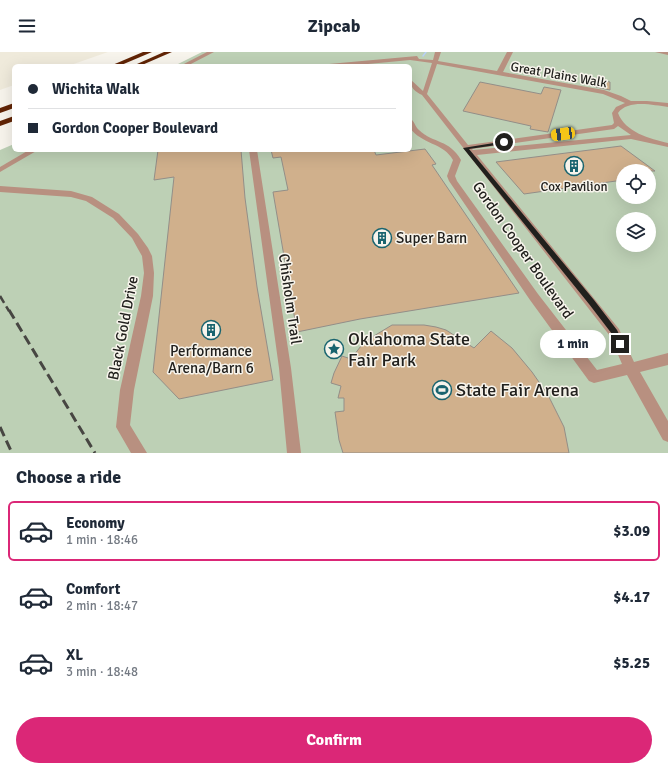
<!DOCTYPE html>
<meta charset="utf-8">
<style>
:root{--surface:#fff;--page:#f2f2f3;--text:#1f2937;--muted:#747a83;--line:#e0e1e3;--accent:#db2777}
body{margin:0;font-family:Signika,sans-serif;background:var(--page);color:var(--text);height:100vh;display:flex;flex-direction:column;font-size:15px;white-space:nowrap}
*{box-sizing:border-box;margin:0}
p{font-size:13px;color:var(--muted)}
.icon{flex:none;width:22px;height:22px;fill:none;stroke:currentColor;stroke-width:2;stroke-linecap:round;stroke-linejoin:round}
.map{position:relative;height:401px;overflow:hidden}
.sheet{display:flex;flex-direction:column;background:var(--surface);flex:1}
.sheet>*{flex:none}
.guide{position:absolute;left:12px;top:12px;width:400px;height:88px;border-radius:6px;box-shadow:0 4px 16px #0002;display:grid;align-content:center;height:88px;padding:0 16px;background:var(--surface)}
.controls{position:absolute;left:616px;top:112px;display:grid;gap:8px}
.controls a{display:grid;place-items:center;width:40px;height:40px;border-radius:50%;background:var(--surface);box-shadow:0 4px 16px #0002;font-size:20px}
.end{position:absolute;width:18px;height:18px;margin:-9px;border:5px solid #21201d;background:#fff;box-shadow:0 0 0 2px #fff}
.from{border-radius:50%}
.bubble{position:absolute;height:28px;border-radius:14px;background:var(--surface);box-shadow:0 4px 16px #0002;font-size:13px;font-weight:700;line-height:28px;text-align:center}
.car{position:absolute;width:12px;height:24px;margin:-12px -6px;border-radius:5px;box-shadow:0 0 3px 1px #0007;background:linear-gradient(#f5c518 24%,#345 0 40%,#f5c518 0 76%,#345 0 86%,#f5c518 0)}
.guide b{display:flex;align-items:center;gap:14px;height:38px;font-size:15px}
.guide b+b{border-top:1px solid var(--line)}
.guide i{width:10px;height:10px;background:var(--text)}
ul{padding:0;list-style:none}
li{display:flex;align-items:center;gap:12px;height:60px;margin:0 8px 6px;padding:0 8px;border:2px solid transparent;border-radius:6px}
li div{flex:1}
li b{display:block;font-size:15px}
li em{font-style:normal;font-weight:700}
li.selected{border-color:var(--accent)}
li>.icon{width:36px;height:36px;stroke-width:1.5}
h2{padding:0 16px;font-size:18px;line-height:48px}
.action{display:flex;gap:8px;margin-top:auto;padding:8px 16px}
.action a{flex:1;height:46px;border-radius:24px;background:var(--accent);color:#fff;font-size:16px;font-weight:700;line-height:46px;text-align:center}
header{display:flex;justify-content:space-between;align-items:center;height:52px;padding:0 16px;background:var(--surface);font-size:18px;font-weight:700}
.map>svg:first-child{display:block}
.built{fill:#efeadb}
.green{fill:#bdd0b5;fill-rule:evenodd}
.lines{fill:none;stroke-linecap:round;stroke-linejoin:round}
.stream{stroke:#b8d0f7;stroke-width:1.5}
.building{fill:#d0b08c;stroke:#938e88}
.minor{fill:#b89080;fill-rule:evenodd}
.highway{fill:#612405;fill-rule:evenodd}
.rail-far1{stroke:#474642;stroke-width:2.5;stroke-dasharray:8 4;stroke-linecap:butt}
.rail{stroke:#474642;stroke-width:3;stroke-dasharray:10 5;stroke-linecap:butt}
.route{fill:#21201d}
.labels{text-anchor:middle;stroke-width:3;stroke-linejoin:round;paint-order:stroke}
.far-street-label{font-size:13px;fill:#21201d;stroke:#f7f4ec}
.far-poi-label{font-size:13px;fill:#21201d;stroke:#f7f4ec}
.poi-label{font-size:15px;fill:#21201d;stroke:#f7f4ec;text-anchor:start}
.street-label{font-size:15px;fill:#21201d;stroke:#f7f4ec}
.near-poi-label{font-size:18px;fill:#21201d;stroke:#f7f4ec;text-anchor:start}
</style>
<header><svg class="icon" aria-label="menu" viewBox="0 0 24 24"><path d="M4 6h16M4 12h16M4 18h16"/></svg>Zipcab<svg class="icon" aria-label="search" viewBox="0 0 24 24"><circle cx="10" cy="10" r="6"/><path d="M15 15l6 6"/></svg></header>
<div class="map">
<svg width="668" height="401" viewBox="0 0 668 401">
<rect width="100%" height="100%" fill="#f7f4ec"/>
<path class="built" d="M0,0H108L68,14H14V33L0,38Z"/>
<path class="green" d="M202,0H668V401H0V98L14,92V98H410V14H174ZM623,119H649V145H623ZM623,167H649V193H623Z"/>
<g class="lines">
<path class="stream" d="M423,4L426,0"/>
</g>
<g class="building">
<path d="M599,28L610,30V38L596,35Z"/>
<path d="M480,30L541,42L544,35L561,38L548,80L530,77L531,74L463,59Z"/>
<path d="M621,94L655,119H623V128L524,142L496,110Z"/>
<path d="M425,97L436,112L432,113L519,241L360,267L297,280L273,140L288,138L281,105L273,106L271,98H374L376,103Z"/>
<path d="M158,98H241L245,146L257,235L273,328L179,347L153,320L174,125L154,128Z"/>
<path d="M392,273H424L436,275L446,278L474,296L491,279L512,296L532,320L548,343L564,375L569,401H343L339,388L335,360L344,359V346H338L341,334L331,331L334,321L342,304L351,307L364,290Z"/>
</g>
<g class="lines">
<g class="minor">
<path d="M207,0H214L187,14H180Z"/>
<path d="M435,0H441L438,9L497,19L507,0H513L503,20L604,38L621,44L631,49H647L668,51V55C653,53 628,47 618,61C625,80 650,87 668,91V95L631,87L477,103L619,277L634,310L668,301V313L640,320L668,369V390L663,388L627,323L594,331L589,329L530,248L449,129L447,124L453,108C444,91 421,92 410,76V67L412,68C415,71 416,76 419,78C434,92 449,87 461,108L455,124L457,129L538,242L597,318L622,312L610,284L422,43C415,40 410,35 410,27L423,39L432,11L410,8L347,14H326L329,12L417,4L419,7L433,8ZM437,12L603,42L625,51L616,55L612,61L614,71L612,73L468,93L427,42ZM618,74L631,83L473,98L472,97L614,77Z"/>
<path d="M655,0H668V3Z"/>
<path d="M29,98H38L0,120V115Z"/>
<path d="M249,98H257L291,316L301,401H287L279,316Z"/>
<path d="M0,134L71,139L92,145L119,162L138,182L148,196L152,204L154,221L153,244L134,338L130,373L147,401H131L116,375L120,338L141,244L144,221L142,204L138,197L132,186L113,166L86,149L71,145L0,140Z"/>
</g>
<g class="highway">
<path d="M143,0H152L119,14H110Z"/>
<path d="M164,0H172L142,13L137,12Z"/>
<path d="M14,51V56L0,61V56Z"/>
<path d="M14,64V69L0,74V69Z"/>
</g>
<path class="rail-far1" d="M0,244L9,259"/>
<g class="rail">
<path d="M9,258L95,401"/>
<path d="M0,375L12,401"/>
</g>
</g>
<path class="route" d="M506,89L504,92L469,97L594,248L617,278L624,292L623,295H617L612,282L589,252L463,96Z"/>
<defs>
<symbol id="building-ring" viewBox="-11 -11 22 22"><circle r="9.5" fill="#f7f4ec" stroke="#19646f" stroke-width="1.5"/><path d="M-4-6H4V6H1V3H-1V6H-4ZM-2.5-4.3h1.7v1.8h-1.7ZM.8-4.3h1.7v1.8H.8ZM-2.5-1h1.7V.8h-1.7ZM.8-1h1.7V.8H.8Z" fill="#19646f"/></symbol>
<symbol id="sight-ring" viewBox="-11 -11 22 22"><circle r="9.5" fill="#f7f4ec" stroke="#19646f" stroke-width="1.5"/><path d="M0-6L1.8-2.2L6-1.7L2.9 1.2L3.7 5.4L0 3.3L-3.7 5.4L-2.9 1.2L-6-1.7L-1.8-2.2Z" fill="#19646f"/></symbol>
<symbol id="stadium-ring" viewBox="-11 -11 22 22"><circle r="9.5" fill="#f7f4ec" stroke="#19646f" stroke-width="1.5"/><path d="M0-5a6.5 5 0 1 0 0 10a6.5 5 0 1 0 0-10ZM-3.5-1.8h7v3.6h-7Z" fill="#19646f"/></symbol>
</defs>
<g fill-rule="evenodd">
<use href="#building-ring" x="563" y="103" width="22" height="22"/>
<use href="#building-ring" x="371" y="175" width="22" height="22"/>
<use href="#building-ring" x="200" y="267" width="22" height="22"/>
<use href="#sight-ring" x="323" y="286" width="22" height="22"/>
<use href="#stadium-ring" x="431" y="327" width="22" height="22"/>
</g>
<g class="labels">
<g class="far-street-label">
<text transform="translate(559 22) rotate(10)" y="5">Great Plains Walk</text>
</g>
<g class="far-poi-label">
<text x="574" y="139">Cox Pavilion</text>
</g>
<g class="poi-label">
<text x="396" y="191">Super Barn</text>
<text x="211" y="304" text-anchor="middle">Performance<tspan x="211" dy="17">Arena/Barn 6</tspan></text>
</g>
<g class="street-label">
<text transform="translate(523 198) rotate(55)" y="5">Gordon Cooper Boulevard</text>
<text transform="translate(290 247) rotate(82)" y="5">Chisholm Trail</text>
<text transform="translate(123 276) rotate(-79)" y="5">Black Gold Drive</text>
</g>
<g class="near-poi-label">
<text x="348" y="293">Oklahoma State<tspan x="348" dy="21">Fair Park</tspan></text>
<text x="456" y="344">State Fair Arena</text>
</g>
</g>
</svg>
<div class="controls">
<a><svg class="icon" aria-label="locate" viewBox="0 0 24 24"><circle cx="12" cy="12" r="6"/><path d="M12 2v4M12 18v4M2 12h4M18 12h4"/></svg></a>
<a><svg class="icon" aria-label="layers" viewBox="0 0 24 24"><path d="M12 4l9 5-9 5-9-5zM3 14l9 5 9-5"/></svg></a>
</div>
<i class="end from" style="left:504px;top:90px"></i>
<i class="end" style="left:620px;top:292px"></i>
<div class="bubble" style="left:540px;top:278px;width:66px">1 min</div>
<i class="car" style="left:563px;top:82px;rotate:262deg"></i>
<div class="guide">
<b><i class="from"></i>Wichita Walk</b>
<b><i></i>Gordon Cooper Boulevard</b>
</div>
</div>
<section class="sheet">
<h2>Choose a ride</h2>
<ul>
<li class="selected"><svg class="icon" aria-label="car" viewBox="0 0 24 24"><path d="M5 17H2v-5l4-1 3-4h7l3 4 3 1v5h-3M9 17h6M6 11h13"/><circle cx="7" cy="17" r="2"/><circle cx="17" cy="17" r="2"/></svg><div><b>Economy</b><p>1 min · 18:46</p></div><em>$3.09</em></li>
<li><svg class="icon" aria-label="car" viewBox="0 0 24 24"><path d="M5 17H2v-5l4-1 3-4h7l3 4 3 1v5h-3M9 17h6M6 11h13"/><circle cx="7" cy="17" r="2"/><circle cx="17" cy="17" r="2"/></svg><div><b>Comfort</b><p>2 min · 18:47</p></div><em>$4.17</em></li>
<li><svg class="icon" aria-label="car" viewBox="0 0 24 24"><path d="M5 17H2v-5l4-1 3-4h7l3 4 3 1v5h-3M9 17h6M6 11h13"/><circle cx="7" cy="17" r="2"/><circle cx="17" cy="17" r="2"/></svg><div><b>XL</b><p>3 min · 18:48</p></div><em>$5.25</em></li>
</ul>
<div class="action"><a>Confirm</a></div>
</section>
